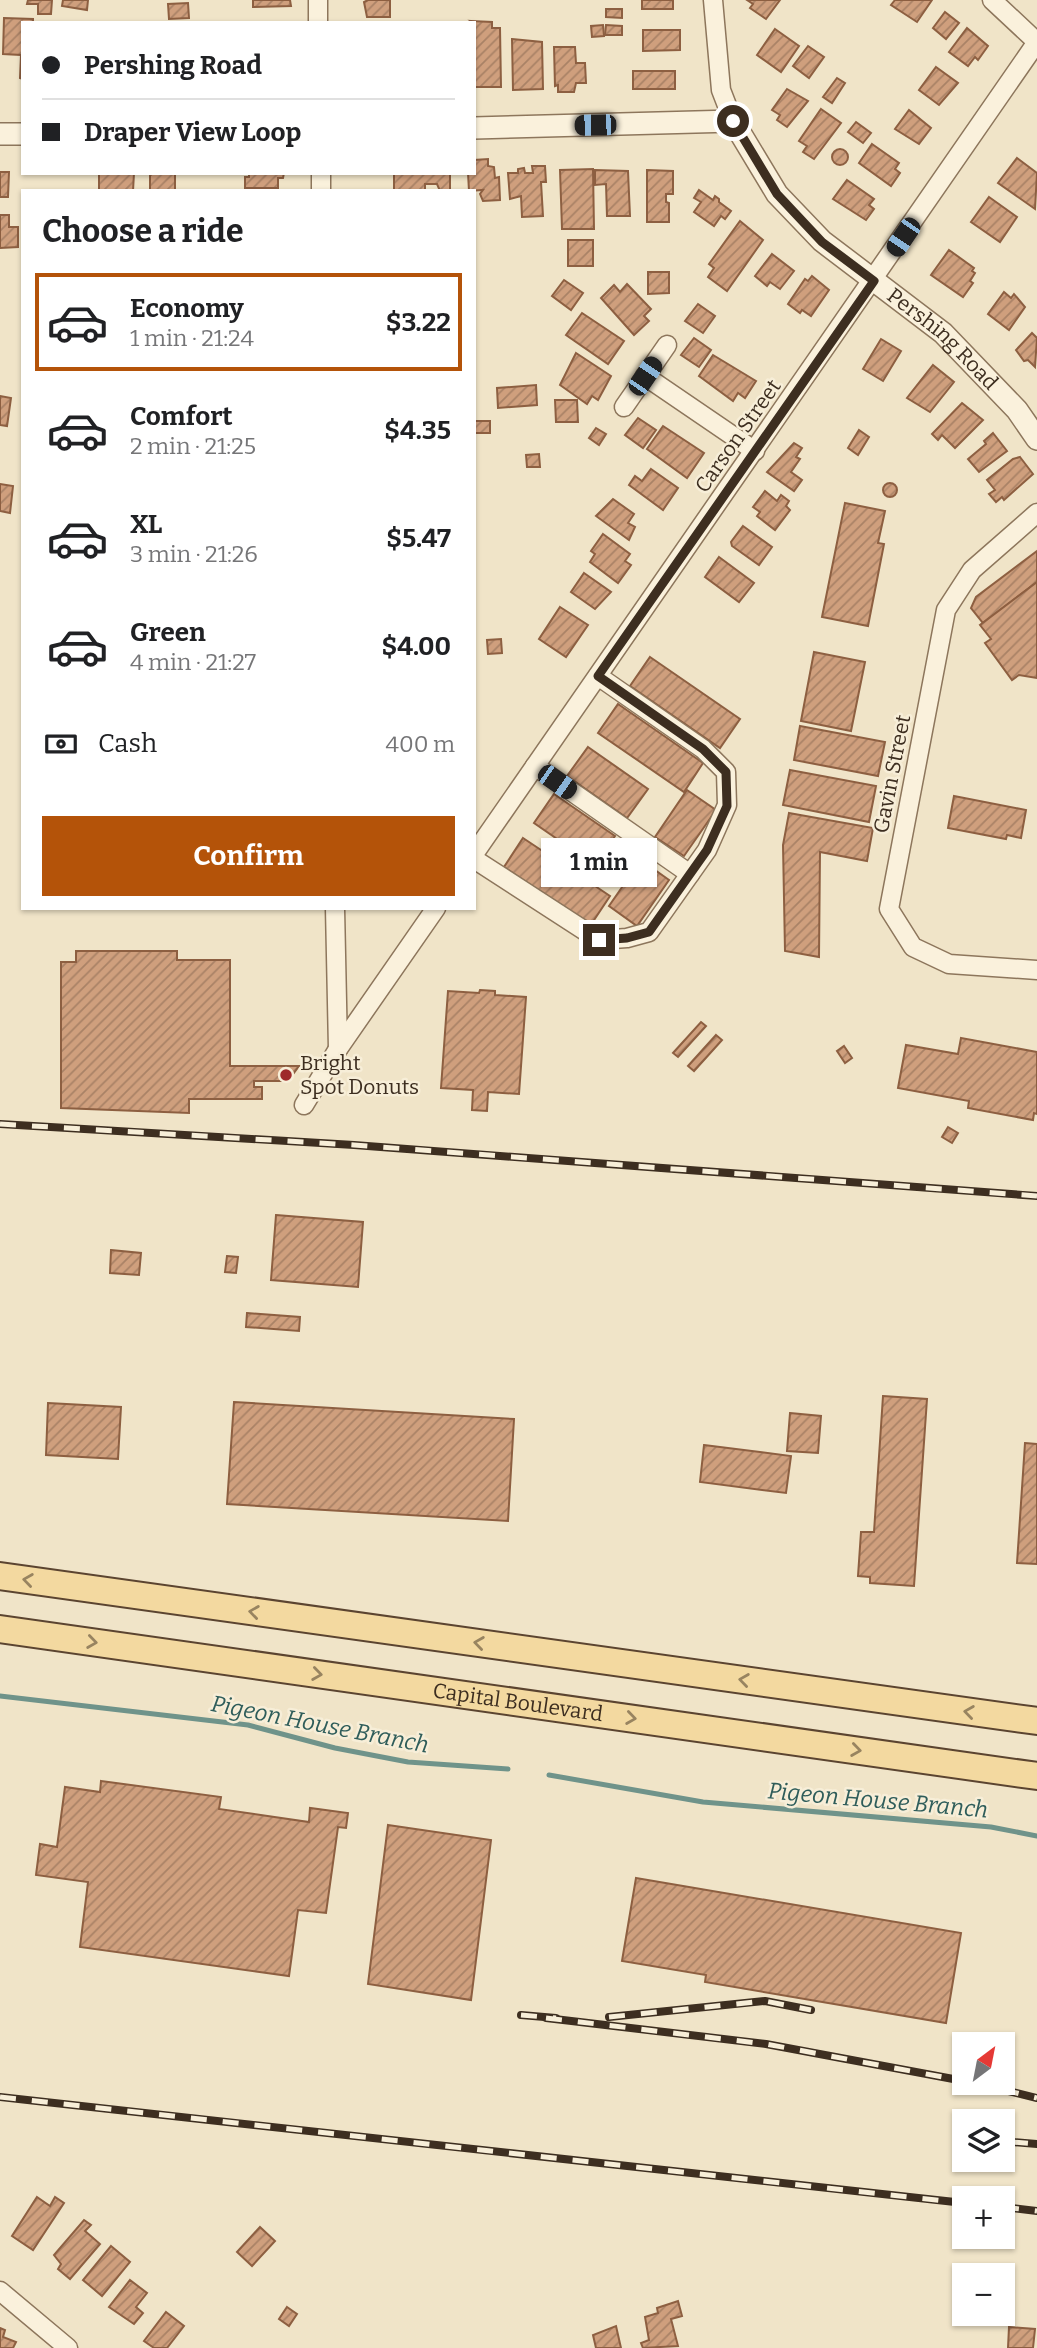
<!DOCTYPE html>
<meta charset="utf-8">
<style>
:root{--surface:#fff;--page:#f2f2f2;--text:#202124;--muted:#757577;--line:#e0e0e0;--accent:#b45309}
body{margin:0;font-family:Bitter,serif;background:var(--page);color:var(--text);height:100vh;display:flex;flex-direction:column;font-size:26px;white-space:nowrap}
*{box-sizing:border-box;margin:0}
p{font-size:23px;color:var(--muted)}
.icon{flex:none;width:38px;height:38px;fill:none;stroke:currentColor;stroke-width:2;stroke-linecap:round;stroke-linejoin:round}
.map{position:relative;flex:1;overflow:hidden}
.drawer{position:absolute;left:21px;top:189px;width:455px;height:721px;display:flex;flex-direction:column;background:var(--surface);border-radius:0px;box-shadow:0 2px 5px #0004}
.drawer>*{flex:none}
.banner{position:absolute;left:21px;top:21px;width:455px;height:154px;border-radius:0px;box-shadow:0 2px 5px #0004;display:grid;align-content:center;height:154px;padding:0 21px;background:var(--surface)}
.needle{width:46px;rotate:32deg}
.tools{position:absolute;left:952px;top:2032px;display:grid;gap:14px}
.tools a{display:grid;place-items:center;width:63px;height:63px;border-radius:0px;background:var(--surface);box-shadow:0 2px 5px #0004;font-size:35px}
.end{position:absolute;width:32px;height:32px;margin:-16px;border:9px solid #3d2e20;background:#fff;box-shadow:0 0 0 4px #fff}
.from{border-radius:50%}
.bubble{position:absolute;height:49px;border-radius:0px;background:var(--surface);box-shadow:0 2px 5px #0004;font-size:23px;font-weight:700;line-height:49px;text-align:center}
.car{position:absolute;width:21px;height:42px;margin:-21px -10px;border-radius:9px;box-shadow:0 0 5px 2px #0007;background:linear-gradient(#222 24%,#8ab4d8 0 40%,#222 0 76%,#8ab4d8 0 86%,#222 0)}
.banner b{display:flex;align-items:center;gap:24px;height:66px;font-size:26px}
.banner b+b{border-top:2px solid var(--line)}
.banner i{width:18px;height:18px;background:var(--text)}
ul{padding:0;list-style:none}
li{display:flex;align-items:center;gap:21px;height:98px;margin:0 14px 10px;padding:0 7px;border:4px solid transparent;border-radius:0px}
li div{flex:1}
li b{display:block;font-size:26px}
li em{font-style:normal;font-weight:700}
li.on{border-color:var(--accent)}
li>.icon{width:63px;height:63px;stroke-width:1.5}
h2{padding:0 21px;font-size:32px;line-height:84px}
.pay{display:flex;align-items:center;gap:18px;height:77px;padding:0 21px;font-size:26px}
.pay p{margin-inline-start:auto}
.action{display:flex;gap:14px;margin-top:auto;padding:14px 21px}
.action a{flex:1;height:80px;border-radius:0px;background:var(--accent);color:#fff;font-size:28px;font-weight:700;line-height:80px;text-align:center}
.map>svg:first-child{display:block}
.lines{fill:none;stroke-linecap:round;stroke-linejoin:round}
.stream{stroke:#6f938a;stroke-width:5}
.building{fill:url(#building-hatch);stroke:#8d5f41;stroke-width:2}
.minor-casing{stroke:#8d765c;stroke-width:21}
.tertiary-casing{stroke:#8d765c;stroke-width:24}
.primary-casing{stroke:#5b4430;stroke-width:30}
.minor{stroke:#faf1dc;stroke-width:18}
.tertiary{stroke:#faf1dc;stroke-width:21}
.primary{stroke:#f3d9a0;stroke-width:26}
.rail-casing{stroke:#3d2e20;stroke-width:8}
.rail{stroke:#f7eed8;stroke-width:5;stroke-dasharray:16;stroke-linecap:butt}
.oneway{stroke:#988460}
.route{stroke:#3d2e20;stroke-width:9}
.poi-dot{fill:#9e2a2b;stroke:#f7eed8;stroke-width:2.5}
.labels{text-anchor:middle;stroke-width:5;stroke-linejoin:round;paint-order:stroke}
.street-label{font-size:21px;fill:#3d2e20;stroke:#f7eed8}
.poi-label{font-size:21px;fill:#3d2e20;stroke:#f7eed8;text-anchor:start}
.water-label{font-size:23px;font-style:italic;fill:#2f5d5a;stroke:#f7eed8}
</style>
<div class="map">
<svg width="1037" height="2348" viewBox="0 0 1037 2348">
<defs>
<pattern id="building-hatch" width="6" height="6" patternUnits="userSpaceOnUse" patternTransform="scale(1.75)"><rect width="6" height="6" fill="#cf9f7d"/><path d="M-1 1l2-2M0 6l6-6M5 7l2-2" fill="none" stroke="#a98266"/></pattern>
</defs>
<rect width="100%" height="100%" fill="#f0e4c8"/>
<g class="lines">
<g class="stream">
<path d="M0,1696L248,1725L335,1748L408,1762L508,1769"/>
<path d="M549,1775L703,1802L991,1827L1037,1836"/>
</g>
</g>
<g class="building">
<path d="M28,0H52L51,14H38V4H27Z"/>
<path d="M63,0H88L87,10L62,6Z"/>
<path d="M253,0H290L291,6L253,7Z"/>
<path d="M368,0H390V17H367L364,2Z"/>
<rect x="642" y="0" width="31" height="9"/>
<path d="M747,0H780L766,19L750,8L753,4Z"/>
<path d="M895,0H932L917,22L891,5Z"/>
<path d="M188,3L189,18L169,19L168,4Z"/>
<path d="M606,9H622V18L606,17Z"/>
<path d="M945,12L959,23L946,39L933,28Z"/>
<path d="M4,18L33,19V23H23V79L20,78L21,55L3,54Z"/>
<path d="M471,21L492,22V28H500L501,87H474V23Z"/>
<path d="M603,25L604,36L592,37L591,26Z"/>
<path d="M606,25L622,26V35H605Z"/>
<path d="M967,28L988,46L978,60L975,57L968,66L949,52Z"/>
<path d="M775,29L799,46L781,72L757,55Z"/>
<path d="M643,30H680V50L643,51Z"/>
<path d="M512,39L542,42L543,89L513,90Z"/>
<path d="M808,46L824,57L809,78L793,66Z"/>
<path d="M554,47H575L576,63H585L586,83H576L574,92H558V85L555,86Z"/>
<path d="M936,67L958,83L939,105L919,90Z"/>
<rect x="633" y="71" width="42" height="18"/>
<path d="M837,78L845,83L832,103L823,97Z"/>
<path d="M787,89L808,101L787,127L777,120L780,115L772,110Z"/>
<path d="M821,109L841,123L814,159L803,152L807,146L799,141Z"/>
<path d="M909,110L931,128L919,144L895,129Z"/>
<path d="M856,122L871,133L863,143L848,132Z"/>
<path d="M872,144L899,163L895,169L900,173L891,186L859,163Z"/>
<circle cx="840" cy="157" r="8"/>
<path d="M1017,158L1037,173L1035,209L998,183Z"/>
<path d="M488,159V166L494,167L495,178L499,177L500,200L483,201L480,194L483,190L469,191L468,173H474V160Z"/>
<path d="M532,166H545L546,182H541L543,216L522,217L521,196L510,199L508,173H518V169L524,168L525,173H533Z"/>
<path d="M593,169L594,229H562L560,170Z"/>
<path d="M595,170L628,171L630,216H607L606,184L595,185Z"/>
<path d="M647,170L673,171V194H666V202L669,203V222H647Z"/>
<path d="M0,172H9L8,197H0Z"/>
<path d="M99,173H134L133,191H99Z"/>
<path d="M154,173H175V191H150V175Z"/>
<path d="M249,173H284L283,178H278V188H245V177H249Z"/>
<path d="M394,173H450V191H440L437,184H425V191H394Z"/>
<path d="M847,180L874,199L869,205L874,209L866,220L833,199Z"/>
<path d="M699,190L713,200L715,196L719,199V202L731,211L725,219L721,216L714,226L694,212L701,202L694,198Z"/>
<path d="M989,197L1017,217L1000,242L971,222Z"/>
<path d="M0,215H9V227H18V247L0,248Z"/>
<path d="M740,221L763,240L727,291L708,277L714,268L709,264Z"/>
<rect x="568" y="240" width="25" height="26"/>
<path d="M949,250L974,268L972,271L975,273L970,281L973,283L963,297L931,275Z"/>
<path d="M772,254L794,271L780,289L770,282L767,286L755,276Z"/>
<path d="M648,272H669V293L648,294Z"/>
<path d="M812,276L829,290L811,316L802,310L800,313L788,304L805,279L808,281Z"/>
<path d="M564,280L583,293L571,310L552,296Z"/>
<path d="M627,284L651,309L644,316L649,321L634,335L601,298L614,285L620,292Z"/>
<path d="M1004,292L1011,298L1014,294L1025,307L1009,330L988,314Z"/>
<path d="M698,304L715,316L703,333L685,321Z"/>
<path d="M582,313L624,341L608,364L566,335Z"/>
<path d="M1032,333L1037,338L1035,367L1028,360L1024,361L1016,350Z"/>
<path d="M694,338L711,350L699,367L681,355Z"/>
<path d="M881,339L901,351L883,381L863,369Z"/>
<path d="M576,353L611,376L598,400L592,396L587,404L560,385Z"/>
<path d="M713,355L756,381L745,398L738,393L733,401L699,376Z"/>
<path d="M933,365L954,382L930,412L907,398Z"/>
<path d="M536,385L537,405L498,408L497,388Z"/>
<path d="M0,396L11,398L7,426L0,425Z"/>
<path d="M555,400H577L578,422H556Z"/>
<path d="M962,403L983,420L955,448L942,435L938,440L932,434Z"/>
<path d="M638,418L656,430L643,448L625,435Z"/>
<rect x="474" y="421" width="16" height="12"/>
<path d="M663,426L704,453L687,478L647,449Z"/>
<path d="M596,428L606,434L599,445L589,438Z"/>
<path d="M859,430L869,437L858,455L848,448Z"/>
<path d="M993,433L1007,451L979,472L968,459L986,444L984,441Z"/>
<path d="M794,443L802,448L796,457L800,459L791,472L802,480L794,491L767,472Z"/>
<path d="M539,454L540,467H527L526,455Z"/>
<path d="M1020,457L1033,474L1004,500L1002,497L996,502L989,494L995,490L987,480L1013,459Z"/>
<path d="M651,469L678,488L663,510L629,485L635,476L642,481Z"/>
<circle cx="890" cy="490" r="7"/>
<path d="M0,484L13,486L10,513L0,511Z"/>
<path d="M765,491L777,501L781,495L789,501L786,506L790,510L775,530L757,516L760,512L753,507Z"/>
<path d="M613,499L634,514L628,523L635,527L629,540L596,516Z"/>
<path d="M845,503L885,511L878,543L884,544L868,626L822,617Z"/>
<path d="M743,526L772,547L759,565L732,546L731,542Z"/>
<path d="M603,534L630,554L625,561L631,565L618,583L590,562L595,554L591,551Z"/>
<path d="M1037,551V582L983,623L971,608L976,597Z"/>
<path d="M719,557L754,583L739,602L705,577Z"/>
<path d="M584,573L611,592L595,609L571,592Z"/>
<path d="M1037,582V678L1019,675L1012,680L985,643L991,639L980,625Z"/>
<path d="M560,607L588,625L566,657L539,639Z"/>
<path d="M501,639L502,653L488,654L487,640Z"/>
<path d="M814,652L865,662L851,731L801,721Z"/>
<path d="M650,657L740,719L720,748L630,686Z"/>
<path d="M618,704L703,763L684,792L598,733Z"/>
<path d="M800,726L885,742L878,776L794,760Z"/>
<path d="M588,747L648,789L627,818L567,776Z"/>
<path d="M790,770L876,786L869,822L783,805Z"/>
<path d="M687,790L716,810L684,856L655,837Z"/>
<path d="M554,794L615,836L595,865L534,823Z"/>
<path d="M954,796L1026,810L1021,838L1007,835L1006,839L948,828Z"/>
<path d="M789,813L873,828L867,861L820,852L819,957L785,951L783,845Z"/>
<path d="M523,838L610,896L590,926L504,867Z"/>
<path d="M641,860L669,880L637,926L609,906Z"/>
<path d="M76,951H177V960H230V1066H299L288,1081H254V1087H262V1099H189V1113L61,1108V962H76Z"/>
<path d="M480,990L495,991V995L526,997L519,1094L488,1092L487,1111L472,1110L473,1090L441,1088L448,991L479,993Z"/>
<path d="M701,1022L706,1026L678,1057L673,1053Z"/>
<path d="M716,1035L722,1040L694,1071L688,1066Z"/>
<path d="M961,1038L1037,1052V1114L1034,1113L1033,1120L968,1108L969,1101L898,1088L906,1045L958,1054Z"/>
<path d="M844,1046L852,1058L845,1063L837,1051Z"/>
<path d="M948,1127L958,1133L952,1143L942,1137Z"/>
<path d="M276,1215L363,1222L358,1287L271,1280Z"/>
<path d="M111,1250L141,1253L139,1275L110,1273Z"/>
<path d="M227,1256L238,1257L236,1273L225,1272Z"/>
<path d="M247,1313L300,1317L299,1331L246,1327Z"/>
<path d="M883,1396L927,1399L914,1586L870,1583V1577L858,1576L861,1532H874Z"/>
<path d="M234,1402L514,1419L508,1521L227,1504Z"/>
<path d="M48,1403L121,1407L118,1459L46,1455Z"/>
<path d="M790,1413L821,1416L818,1453L787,1451Z"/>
<path d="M1025,1443L1037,1444V1564L1017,1563Z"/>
<path d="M704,1445L791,1456L786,1493L700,1482Z"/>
<path d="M101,1781L221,1797L219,1809L309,1822L310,1808L348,1813L346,1828L338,1827L326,1913L298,1910L289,1976L80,1947L88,1882L36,1875L40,1844L57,1847L65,1787L100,1792Z"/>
<path d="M388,1825L491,1840L471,2000L368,1984Z"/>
<path d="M636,1878L961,1933L946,2023L705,1982L706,1975L622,1961Z"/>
<path d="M37,2197L50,2206L55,2197L64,2203L33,2250L12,2236Z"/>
<path d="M84,2220L91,2225L85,2231L100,2244L70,2279L58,2269L61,2264L54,2255Z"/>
<path d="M260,2227L275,2241L252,2266L237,2252Z"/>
<path d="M111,2246L130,2262L102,2296L83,2280Z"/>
<path d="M130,2280L147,2293L136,2307L143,2313L134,2324L109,2307Z"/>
<path d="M678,2301L682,2316L671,2319L678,2346L643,2348L641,2343L649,2340L645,2317L658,2313L657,2308Z"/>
<path d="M287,2307L297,2314L289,2326L279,2319Z"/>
<path d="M166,2312L184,2326L167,2348H154L144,2341Z"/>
<path d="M616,2326L621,2348H596L593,2335Z"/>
<path d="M1009,2327L1035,2329L1033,2348H1008Z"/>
<path d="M0,2328L5,2330L3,2337L16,2342L13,2348H0Z"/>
</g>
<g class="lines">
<defs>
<g id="minor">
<path d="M318,0V23"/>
<path d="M713,0L721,90L733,121"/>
<path d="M992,0L1037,42"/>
<path d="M321,173V191"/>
<path d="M645,376L755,451"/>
<path d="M624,407L667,345"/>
<path d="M1037,513L972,570L946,610L889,909L913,947L949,964L1037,970"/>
<path d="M535,766L690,874"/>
<path d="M474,854L1037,42"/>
<path d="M474,859L599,940L627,938L649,932L707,850L727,805L726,772L703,749L598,676"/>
<path d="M335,908L338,1049"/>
<path d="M304,1105L338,1049L436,908"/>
<path d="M0,2291L68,2348"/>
</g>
<g id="tertiary">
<path id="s1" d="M474,128L733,121L777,194L822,241L943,333L1017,410L1037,439"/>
<path d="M0,134H23"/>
</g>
<g id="primary">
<path d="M0,1576L1037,1721"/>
<path id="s2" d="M0,1629L1037,1776"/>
</g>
</defs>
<use href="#minor" class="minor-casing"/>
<use href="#tertiary" class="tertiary-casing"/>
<use href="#primary" class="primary-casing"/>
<use href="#minor" class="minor"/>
<use href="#tertiary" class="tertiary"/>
<use href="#primary" class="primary"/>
<defs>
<g id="rail">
<path d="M0,1124L354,1145L1037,1196"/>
<path d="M521,2015L556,2018"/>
<path d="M609,2017L765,2001L811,2010"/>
<path d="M546,2018L766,2044L964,2081"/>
<path d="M972,2082L1037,2098"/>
<path d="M0,2097L964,2203"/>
<path d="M1012,2142L1037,2144"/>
<path d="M1003,2207L1037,2211"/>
</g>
</defs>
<use href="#rail" class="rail-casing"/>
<use href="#rail" class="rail"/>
</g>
<defs><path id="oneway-chevron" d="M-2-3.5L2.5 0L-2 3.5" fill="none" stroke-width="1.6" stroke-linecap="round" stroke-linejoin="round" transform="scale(1.75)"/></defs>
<g class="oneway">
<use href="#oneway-chevron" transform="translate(28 1580) rotate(-172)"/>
<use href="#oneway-chevron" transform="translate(254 1612) rotate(-172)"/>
<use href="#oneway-chevron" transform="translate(92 1642) rotate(8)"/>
<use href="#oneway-chevron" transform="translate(479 1643) rotate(-172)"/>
<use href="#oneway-chevron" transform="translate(317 1674) rotate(8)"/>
<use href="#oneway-chevron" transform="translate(744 1680) rotate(-172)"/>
<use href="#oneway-chevron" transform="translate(969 1712) rotate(-172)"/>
<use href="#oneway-chevron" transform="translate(631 1718) rotate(8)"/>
<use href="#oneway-chevron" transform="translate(856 1750) rotate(8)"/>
</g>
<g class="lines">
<path class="route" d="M599,940L627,938L649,932L707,850L727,806L726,772L703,749L598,676L874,281L822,242L777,194L733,121"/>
</g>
<circle class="poi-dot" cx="286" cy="1075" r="7"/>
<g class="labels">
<g class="street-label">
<text dy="7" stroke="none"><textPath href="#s1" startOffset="565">Pershing Road</textPath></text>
<text transform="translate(738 436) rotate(-55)" y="7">Carson Street</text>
<text transform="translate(892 774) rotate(-79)" y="7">Gavin Street</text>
<text dy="7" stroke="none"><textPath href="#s2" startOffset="523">Capital Boulevard</textPath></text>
</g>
<g class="poi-label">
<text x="300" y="1070">Bright<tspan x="300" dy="24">Spot Donuts</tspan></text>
</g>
<g class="water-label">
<text transform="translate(320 1724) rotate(11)" y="8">Pigeon House Branch</text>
<text transform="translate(878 1800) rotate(5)" y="8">Pigeon House Branch</text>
</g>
</g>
</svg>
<div class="tools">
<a><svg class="needle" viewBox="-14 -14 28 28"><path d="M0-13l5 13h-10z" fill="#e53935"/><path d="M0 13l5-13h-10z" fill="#757577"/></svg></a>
<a><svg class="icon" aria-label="layers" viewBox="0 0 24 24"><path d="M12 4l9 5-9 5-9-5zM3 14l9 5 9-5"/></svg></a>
<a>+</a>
<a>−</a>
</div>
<i class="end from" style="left:733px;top:121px"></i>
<i class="end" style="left:599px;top:940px"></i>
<div class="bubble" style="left:541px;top:838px;width:116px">1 min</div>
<i class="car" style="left:595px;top:125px;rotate:269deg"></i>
<i class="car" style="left:903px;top:237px;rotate:214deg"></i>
<i class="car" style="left:645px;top:376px;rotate:34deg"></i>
<i class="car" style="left:557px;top:782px;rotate:125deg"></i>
<div class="banner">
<b><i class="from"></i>Pershing Road</b>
<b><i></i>Draper View Loop</b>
</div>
<section class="drawer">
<h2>Choose a ride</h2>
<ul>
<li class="on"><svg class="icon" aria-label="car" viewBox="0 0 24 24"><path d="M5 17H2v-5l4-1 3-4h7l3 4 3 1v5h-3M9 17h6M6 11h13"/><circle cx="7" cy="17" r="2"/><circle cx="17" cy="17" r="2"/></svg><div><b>Economy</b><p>1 min · 21:24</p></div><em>$3.22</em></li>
<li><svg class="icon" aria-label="car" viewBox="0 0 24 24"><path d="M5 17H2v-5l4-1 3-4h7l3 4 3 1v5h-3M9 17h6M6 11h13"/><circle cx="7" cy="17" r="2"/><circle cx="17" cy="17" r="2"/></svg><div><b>Comfort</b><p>2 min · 21:25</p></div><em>$4.35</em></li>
<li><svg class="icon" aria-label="car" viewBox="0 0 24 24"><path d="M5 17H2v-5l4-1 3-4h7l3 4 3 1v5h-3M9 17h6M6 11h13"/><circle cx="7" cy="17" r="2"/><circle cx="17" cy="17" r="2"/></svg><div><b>XL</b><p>3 min · 21:26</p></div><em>$5.47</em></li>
<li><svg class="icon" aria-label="car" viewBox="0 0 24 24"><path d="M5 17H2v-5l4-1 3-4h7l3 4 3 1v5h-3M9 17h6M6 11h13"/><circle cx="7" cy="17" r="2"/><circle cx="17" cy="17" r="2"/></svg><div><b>Green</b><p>4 min · 21:27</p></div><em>$4.00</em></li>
</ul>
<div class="pay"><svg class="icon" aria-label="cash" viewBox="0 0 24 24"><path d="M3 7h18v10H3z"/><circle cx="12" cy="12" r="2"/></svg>Cash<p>400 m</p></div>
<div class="action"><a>Confirm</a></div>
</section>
</div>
